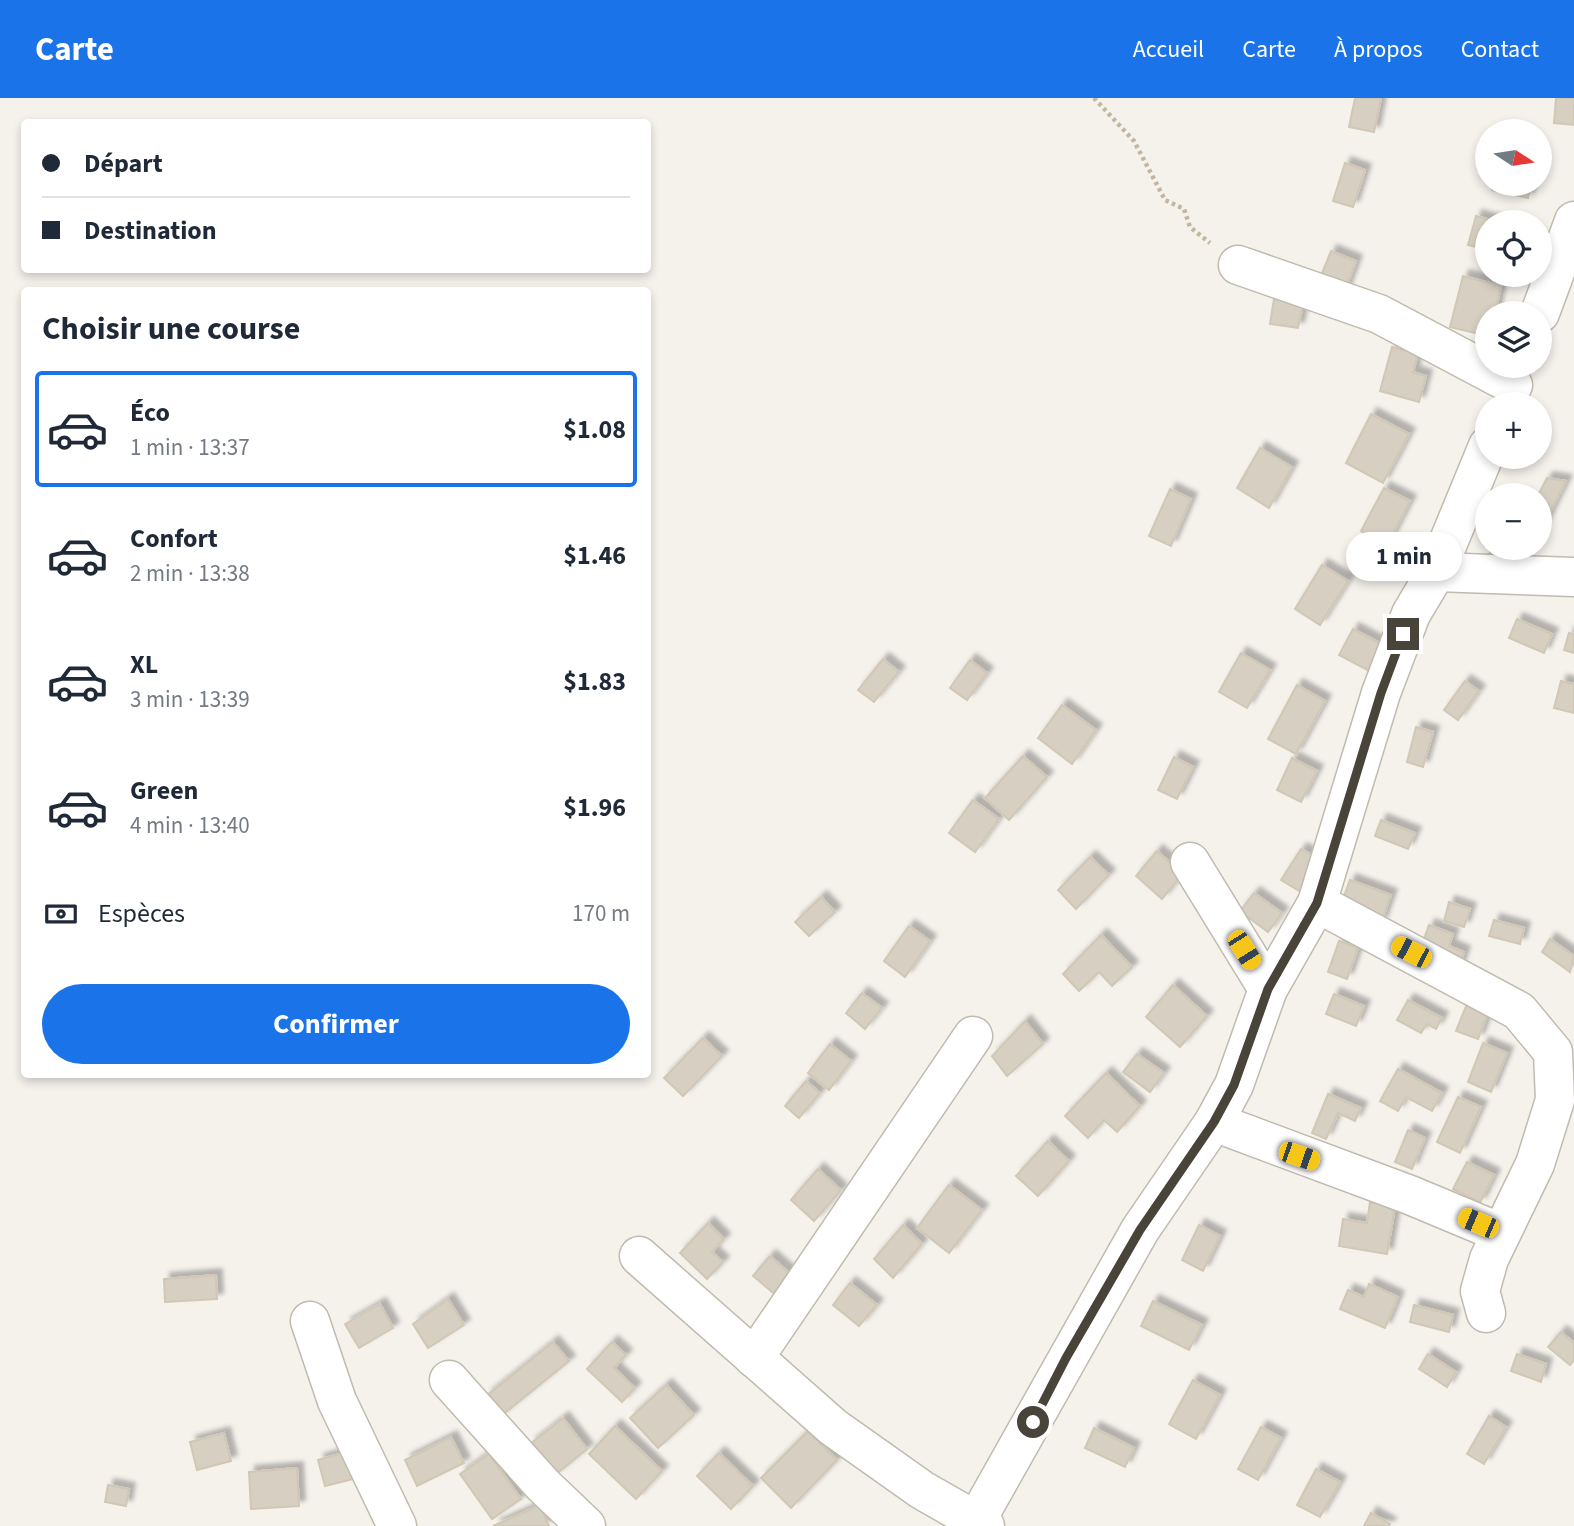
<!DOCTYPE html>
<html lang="fr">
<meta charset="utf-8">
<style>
:root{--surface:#fff;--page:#f6f6f7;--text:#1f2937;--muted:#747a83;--line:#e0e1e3;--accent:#1a73e8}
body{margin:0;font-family:"Source Sans 3",sans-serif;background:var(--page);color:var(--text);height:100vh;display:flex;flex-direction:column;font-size:26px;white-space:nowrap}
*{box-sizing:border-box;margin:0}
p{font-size:23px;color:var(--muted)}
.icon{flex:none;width:38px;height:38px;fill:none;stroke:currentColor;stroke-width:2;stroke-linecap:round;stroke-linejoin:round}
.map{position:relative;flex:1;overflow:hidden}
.panel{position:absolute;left:21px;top:189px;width:630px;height:791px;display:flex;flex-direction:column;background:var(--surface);border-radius:7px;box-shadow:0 4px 10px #0003}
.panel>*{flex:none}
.banner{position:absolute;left:21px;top:21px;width:630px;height:154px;border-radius:7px;box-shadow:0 4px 10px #0003;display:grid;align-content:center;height:154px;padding:0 21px;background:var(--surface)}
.needle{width:46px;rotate:102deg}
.buttons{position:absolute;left:1475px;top:21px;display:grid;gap:14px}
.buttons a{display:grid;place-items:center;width:77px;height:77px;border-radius:50%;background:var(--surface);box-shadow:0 4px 10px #0003;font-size:35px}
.end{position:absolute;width:32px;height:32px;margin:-16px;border:9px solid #49443a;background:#fff;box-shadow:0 0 0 4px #fff}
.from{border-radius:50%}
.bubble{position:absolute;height:49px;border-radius:24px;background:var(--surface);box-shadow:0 4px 10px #0003;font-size:23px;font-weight:700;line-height:49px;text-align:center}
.car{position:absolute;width:21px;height:42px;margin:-21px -10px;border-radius:9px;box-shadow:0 0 5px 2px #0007;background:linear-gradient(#f5c518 24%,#345 0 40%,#f5c518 0 76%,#345 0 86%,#f5c518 0)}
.banner b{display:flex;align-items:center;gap:24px;height:66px;font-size:26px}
.banner b+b{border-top:2px solid var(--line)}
.banner i{width:18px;height:18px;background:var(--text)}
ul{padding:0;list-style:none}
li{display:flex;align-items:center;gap:21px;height:116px;margin:0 14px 10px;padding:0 7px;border:4px solid transparent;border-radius:7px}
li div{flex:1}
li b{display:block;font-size:26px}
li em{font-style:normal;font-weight:700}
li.active{border-color:var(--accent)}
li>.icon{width:63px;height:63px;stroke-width:1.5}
h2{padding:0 21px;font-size:32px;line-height:84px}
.pay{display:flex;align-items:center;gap:18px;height:77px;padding:0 21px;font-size:26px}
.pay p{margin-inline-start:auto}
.action{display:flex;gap:14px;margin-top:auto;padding:14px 21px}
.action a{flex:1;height:80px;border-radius:42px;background:var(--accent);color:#fff;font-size:28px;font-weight:700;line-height:80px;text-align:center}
header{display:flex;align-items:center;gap:42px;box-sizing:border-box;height:98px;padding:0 35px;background:var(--accent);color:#fff}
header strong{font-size:33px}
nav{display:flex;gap:38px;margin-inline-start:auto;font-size:24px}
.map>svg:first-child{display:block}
.building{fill:#d6cfc2;stroke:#d0c7b5;stroke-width:2;filter:url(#shadow)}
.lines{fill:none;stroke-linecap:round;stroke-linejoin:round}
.minor-casing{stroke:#c0bbaf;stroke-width:41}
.path{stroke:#c1b7a1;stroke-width:4.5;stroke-dasharray:3.5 3.5;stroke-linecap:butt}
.minor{stroke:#fff;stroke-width:38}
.route{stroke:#49443a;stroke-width:9}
</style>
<header>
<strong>Carte</strong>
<nav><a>Accueil</a><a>Carte</a><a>À propos</a><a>Contact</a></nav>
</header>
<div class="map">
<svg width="1574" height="1428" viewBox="0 0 1574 1428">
<defs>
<filter id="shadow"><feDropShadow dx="6" dy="-6" stdDeviation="2" flood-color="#0004"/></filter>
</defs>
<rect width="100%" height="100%" fill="#f5f2ec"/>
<g class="building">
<path d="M1355,0H1381L1374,34L1349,29Z"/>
<path d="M1556,0H1574V27L1554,25Z"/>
<path d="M1345,65L1365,72L1353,109L1333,103Z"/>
<path d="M1493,86H1531L1528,100L1492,92Z"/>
<path d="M1476,118L1498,124H1488V152L1468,147Z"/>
<path d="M1331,153L1356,163L1345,193L1319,183Z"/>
<path d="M1463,178L1501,188L1495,215H1488V238L1450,229Z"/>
<path d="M1274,201L1303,206L1298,230L1270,226Z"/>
<path d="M1392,249L1418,256L1413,274L1426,278L1419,304L1380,293Z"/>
<path d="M1371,316L1409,336L1383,385L1346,365Z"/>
<path d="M1260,350L1292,369L1269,410L1237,390Z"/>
<path d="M1547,380L1566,383L1543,429L1540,428L1538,397Z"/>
<path d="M1384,390L1410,403L1387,447L1361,433Z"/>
<path d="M1170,391L1191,401L1171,448L1149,438Z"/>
<path d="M1492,450H1521L1514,467L1489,456Z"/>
<path d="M1322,467L1348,483L1320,527L1295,511Z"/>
<path d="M1517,521L1552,536L1544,555L1509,540Z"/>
<path d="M1353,531L1387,549L1373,575L1339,557Z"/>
<path d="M1569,535L1574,536V555L1564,552Z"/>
<path d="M1241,555L1270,572L1247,610L1219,594Z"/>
<path d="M883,561L899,574L874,604L858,592Z"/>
<path d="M970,562L987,575L967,602L950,590Z"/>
<path d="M1465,583L1479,593L1458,622L1444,612Z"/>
<path d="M1561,583L1574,586V615L1554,610Z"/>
<path d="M1297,587L1325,603L1296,656L1268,641Z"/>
<path d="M1062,607L1096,632L1072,666L1038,640Z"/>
<path d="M1416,629L1433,634L1423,669L1407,664Z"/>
<path d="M1023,658L1047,679L1009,722L985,700Z"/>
<path d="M1174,659L1193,669L1177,701L1158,692Z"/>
<path d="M1292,660L1317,673L1301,704L1277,692Z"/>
<path d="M973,702L999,721L975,754L949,735Z"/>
<path d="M1381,722L1415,735L1408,751L1375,738Z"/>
<path d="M1301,751L1319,761L1299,793L1281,782Z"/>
<path d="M1157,753L1183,776L1162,801L1136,778Z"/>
<path d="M1090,759L1109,777L1076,811L1058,792Z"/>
<path d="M1350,782L1391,797L1381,825L1340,809Z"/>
<path d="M1254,795L1282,815L1268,834L1240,813Z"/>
<path d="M821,799L835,814L809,838L795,824Z"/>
<path d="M1449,804L1470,811L1464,829L1444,823Z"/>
<path d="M1494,822L1524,830L1520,846L1489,838Z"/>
<path d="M1429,827L1453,836L1449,848L1464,854L1459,869L1419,855Z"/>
<path d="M909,828L930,843L905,879L884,863Z"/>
<path d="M1101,837L1132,869L1112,888L1099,874L1079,893L1063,876Z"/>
<path d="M1550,841L1574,858L1570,874L1542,854Z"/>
<path d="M1339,843L1358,850L1347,881L1328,874Z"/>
<path d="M1173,887L1207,918L1180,949L1146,919Z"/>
<path d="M862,895L882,910L865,931L846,915Z"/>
<path d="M1334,896L1364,908L1356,928L1326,916Z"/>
<path d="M1469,901L1490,910L1478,941L1456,933Z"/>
<path d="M1408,902L1442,920L1436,931L1427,926L1421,935L1397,922Z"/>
<path d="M1025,923L1043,946L1007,978L992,958Z"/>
<path d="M703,940L722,958L683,998L664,980Z"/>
<path d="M1483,945L1507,955L1491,994L1468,984Z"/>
<path d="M830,946L851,963L829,992L808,975Z"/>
<path d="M1137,956L1164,975L1150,994L1123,974Z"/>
<path d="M1398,971L1442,995L1432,1013L1406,999L1398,1013L1380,1003Z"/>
<path d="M1106,975L1140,1008L1117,1034L1104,1022L1088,1040L1065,1018Z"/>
<path d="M806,983L820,995L799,1020L785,1008Z"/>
<path d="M1328,996L1361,1010L1355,1023L1338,1015L1326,1041L1312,1035Z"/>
<path d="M1458,999L1481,1009L1460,1055L1437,1044Z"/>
<path d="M1408,1032L1425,1040L1412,1071L1395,1064Z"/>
<path d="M1048,1043L1069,1063L1038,1098L1016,1078Z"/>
<path d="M1467,1064L1494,1077L1480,1105L1453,1091Z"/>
<path d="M818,1071L841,1092L814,1123L791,1102Z"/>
<path d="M949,1087L982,1112L949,1155L917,1130Z"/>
<path d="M1370,1104L1395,1109L1387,1156L1339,1148L1343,1121L1367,1125Z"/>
<path d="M708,1125L724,1141L712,1154L723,1164L707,1181L680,1155Z"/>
<path d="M903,1127L922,1146L893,1180L874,1161Z"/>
<path d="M1199,1127L1220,1138L1203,1173L1182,1162Z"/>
<path d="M770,1158L801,1185L784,1204L753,1178Z"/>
<path d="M216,1177L217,1201L165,1204L164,1181Z"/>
<path d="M850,1185L877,1207L859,1228L833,1207Z"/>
<path d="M1369,1186L1398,1199L1385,1230L1340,1211L1348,1192L1364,1199Z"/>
<path d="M448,1201L464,1227L428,1250L413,1226Z"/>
<path d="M1153,1203L1202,1227L1189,1252L1141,1228Z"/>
<path d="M380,1206L393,1230L359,1250L345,1226Z"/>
<path d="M1414,1207L1453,1217L1449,1234L1410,1224Z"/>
<path d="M1561,1234L1574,1245V1262L1570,1267L1548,1249Z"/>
<path d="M553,1244L569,1263L501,1318L486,1298Z"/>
<path d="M612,1244L626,1257L614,1270L635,1290L622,1304L587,1271Z"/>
<path d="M1428,1256L1456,1274L1447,1289L1419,1271Z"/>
<path d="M1517,1256L1546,1266L1541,1284L1511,1273Z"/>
<path d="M1193,1282L1220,1297L1196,1341L1169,1326Z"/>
<path d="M666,1287L694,1317L658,1350L630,1320Z"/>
<path d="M1489,1318L1506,1329L1484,1366L1467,1356Z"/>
<path d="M563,1320L587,1351L555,1377L530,1346Z"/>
<path d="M615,1328L662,1373L636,1401L589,1356Z"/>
<path d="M1261,1329L1281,1340L1258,1382L1238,1371Z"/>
<path d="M1094,1330L1134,1350L1125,1369L1085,1350Z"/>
<path d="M808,1333L837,1362L791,1410L761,1380Z"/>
<path d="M224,1335L231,1363L197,1372L190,1344Z"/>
<path d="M451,1339L464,1365L417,1388L405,1362Z"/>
<path d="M346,1354L353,1381L325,1388L318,1362Z"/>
<path d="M719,1355L753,1388L731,1411L697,1378Z"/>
<path d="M489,1356L521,1401L492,1421L460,1376Z"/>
<path d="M297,1370L299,1408L251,1411L249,1374Z"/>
<path d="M1316,1371L1340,1384L1320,1419L1297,1407Z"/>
<path d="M108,1387L129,1391L126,1408L105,1404Z"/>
<path d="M540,1407L549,1428H493Z"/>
<path d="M1371,1415L1390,1426L1389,1428H1364Z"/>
</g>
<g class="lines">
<defs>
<g id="minor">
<path d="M1238,167L1379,216L1513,287"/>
<path d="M1540,215L1574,123"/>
<path d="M1436,474L1574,479"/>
<path d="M1190,764L1268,891"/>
<path d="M1317,805L1519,913L1553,954L1555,1002L1535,1066L1489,1161L1480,1193L1486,1215"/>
<path d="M1214,1024L1410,1097L1501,1135"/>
<path d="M639,1158L833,1329L922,1392L985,1428"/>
<path d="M310,1223L337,1303L397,1428"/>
<path d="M754,1260L973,938"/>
<path d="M449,1282L543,1387L586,1428"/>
<path d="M976,1423L1140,1132L1214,1024L1234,987L1268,891L1317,805L1381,595L1411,516L1436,474L1488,348"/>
</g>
</defs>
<use href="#minor" class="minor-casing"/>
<path class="path" d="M1094,0L1134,43L1165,102L1184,111L1190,129L1210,145"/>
<use href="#minor" class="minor"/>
</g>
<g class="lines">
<path class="route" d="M1033,1324L1066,1260L1140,1132L1214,1024L1234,987L1268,891L1317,805L1381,595L1403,536"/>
</g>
</svg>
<div class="buttons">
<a><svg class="needle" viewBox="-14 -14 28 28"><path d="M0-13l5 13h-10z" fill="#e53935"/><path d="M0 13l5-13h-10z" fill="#747a83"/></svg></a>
<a><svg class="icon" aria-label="locate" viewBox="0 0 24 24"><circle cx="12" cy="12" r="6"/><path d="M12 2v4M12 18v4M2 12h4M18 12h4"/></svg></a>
<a><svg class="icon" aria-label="layers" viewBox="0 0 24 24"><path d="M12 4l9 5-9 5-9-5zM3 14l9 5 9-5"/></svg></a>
<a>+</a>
<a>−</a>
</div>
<i class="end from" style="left:1033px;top:1324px"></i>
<i class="end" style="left:1403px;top:536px"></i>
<div class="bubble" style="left:1346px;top:434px;width:116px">1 min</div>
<i class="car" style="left:1244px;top:852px;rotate:148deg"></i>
<i class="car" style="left:1411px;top:854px;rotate:297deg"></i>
<i class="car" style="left:1299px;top:1058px;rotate:109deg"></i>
<i class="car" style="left:1478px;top:1125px;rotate:293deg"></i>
<div class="banner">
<b><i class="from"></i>Départ</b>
<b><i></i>Destination</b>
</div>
<section class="panel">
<h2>Choisir une course</h2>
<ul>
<li class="active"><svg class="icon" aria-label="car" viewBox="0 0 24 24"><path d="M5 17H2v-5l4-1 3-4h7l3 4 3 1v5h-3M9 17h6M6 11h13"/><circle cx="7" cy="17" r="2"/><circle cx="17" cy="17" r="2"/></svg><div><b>Éco</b><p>1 min · 13:37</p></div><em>$1.08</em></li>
<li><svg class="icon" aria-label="car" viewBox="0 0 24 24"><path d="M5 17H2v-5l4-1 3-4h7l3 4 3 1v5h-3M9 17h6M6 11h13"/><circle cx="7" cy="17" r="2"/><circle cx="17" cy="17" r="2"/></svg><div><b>Confort</b><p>2 min · 13:38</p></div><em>$1.46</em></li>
<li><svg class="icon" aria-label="car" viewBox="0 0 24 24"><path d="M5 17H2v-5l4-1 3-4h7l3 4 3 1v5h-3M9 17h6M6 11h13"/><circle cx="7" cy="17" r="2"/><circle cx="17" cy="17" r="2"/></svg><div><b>XL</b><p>3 min · 13:39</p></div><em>$1.83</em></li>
<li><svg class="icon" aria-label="car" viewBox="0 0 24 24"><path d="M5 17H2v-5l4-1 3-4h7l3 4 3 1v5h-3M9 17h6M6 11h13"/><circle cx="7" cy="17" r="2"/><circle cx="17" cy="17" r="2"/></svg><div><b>Green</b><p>4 min · 13:40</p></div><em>$1.96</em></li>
</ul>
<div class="pay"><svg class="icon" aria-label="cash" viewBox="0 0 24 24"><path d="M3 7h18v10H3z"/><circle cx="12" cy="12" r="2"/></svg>Espèces<p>170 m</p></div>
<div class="action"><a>Confirmer</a></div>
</section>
</div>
